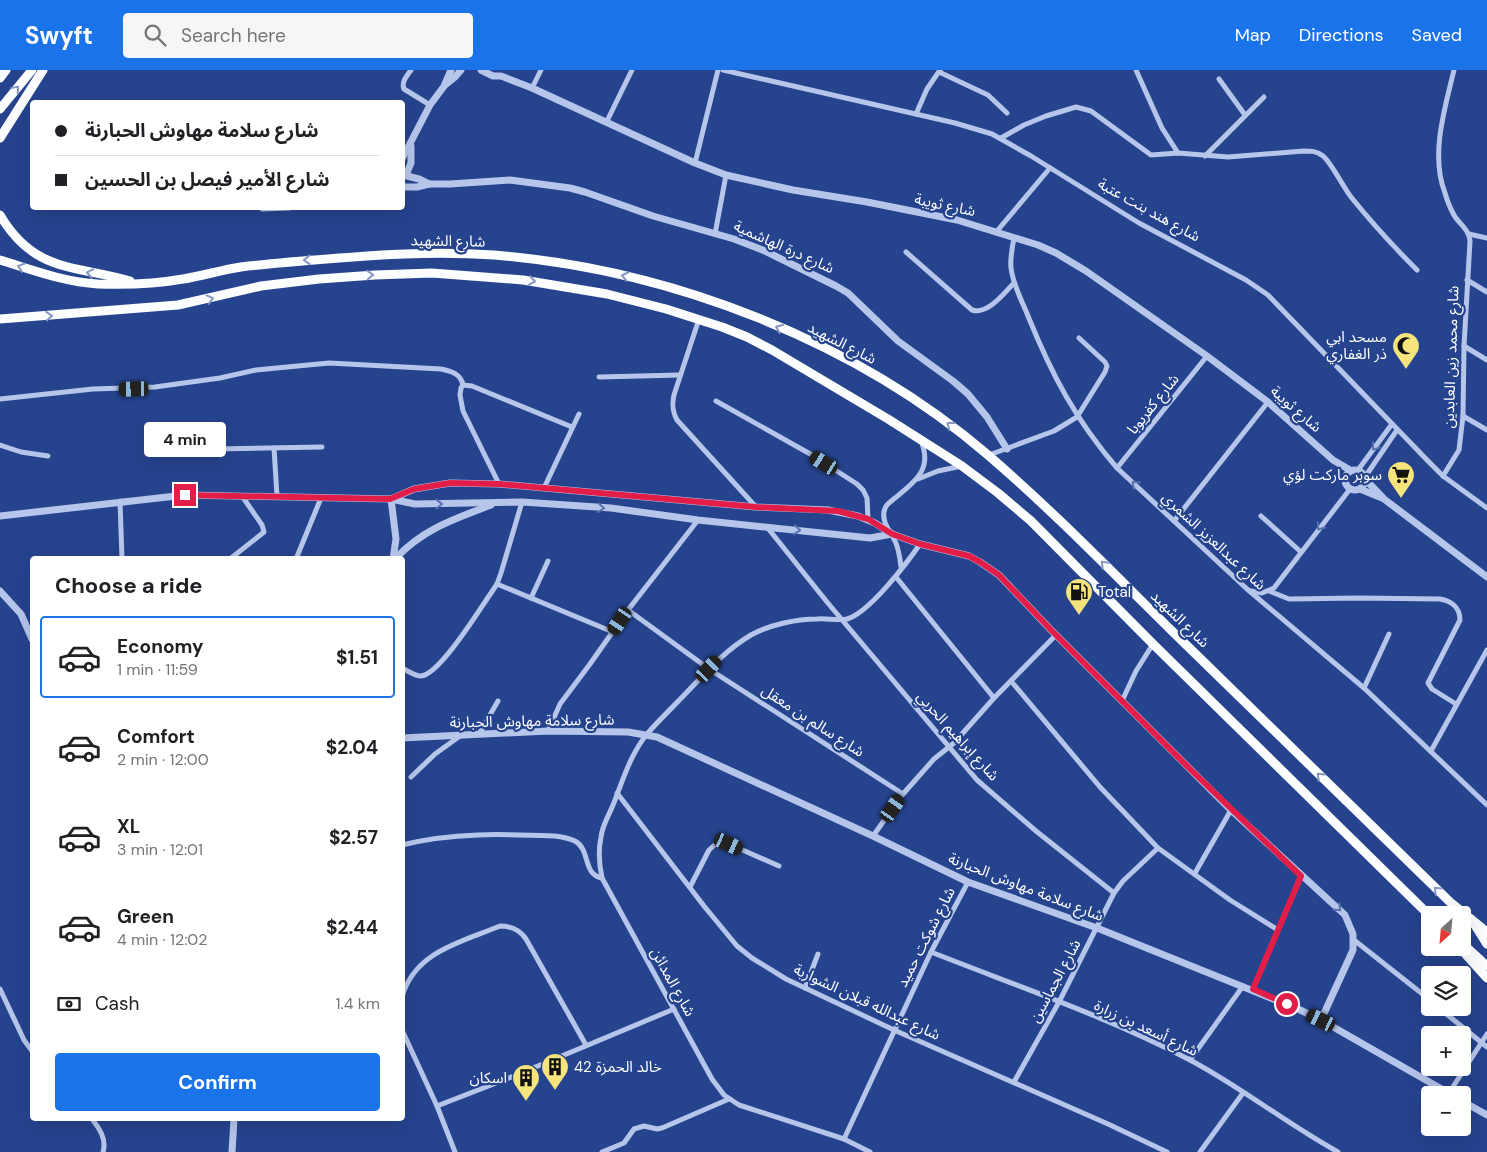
<!DOCTYPE html>
<meta charset="utf-8">
<style>
:root{--surface:#fff;--page:#f6f6f6;--text:#202124;--muted:#757577;--line:#e0e0e0;--accent:#1a73e8}
body{margin:0;font-family:"DM Sans","Noto Sans Arabic",sans-serif;background:var(--page);color:var(--text);height:100vh;display:flex;flex-direction:column;font-size:19px;white-space:nowrap}
*{box-sizing:border-box;margin:0}
p{font-size:16px;color:var(--muted)}
.icon{flex:none;width:28px;height:28px;fill:none;stroke:currentColor;stroke-width:2;stroke-linecap:round;stroke-linejoin:round}
.map{position:relative;flex:1;overflow:hidden}
.details{position:absolute;left:30px;top:486px;width:375px;height:565px;display:flex;flex-direction:column;background:var(--surface);border-radius:5px;box-shadow:0 5px 20px #0002}
.details>*{flex:none}
.guide{position:absolute;left:30px;top:30px;width:375px;height:110px;border-radius:5px;box-shadow:0 5px 20px #0002;display:grid;align-content:center;height:110px;padding:0 25px;background:var(--surface)}
.needle{width:32px;rotate:206deg}
.buttons{position:absolute;left:1421px;top:836px;display:grid;gap:10px}
.buttons a{display:grid;place-items:center;width:50px;height:50px;border-radius:5px;background:var(--surface);box-shadow:0 5px 20px #0002;font-size:25px}
.end{position:absolute;width:22px;height:22px;margin:-11px;border:6px solid #e11d48;background:#fff;box-shadow:0 0 0 2px #fff}
.from{border-radius:50%}
.bubble{position:absolute;height:35px;border-radius:5px;background:var(--surface);box-shadow:0 5px 20px #0002;font-size:16px;font-weight:700;line-height:35px;text-align:center}
.car{position:absolute;width:15px;height:30px;margin:-15px -8px;border-radius:6px;box-shadow:0 0 4px 1px #0007;background:linear-gradient(#222 24%,#8ab4d8 0 40%,#222 0 76%,#8ab4d8 0 86%,#222 0)}
.guide b{display:flex;align-items:center;gap:18px;height:48px;font-size:19px}
.guide b+b{border-top:1px solid var(--line)}
.guide i{width:12px;height:12px;background:var(--text)}
ul{padding:0;list-style:none}
li{display:flex;align-items:center;gap:15px;height:82px;margin:0 10px 8px;padding:0 15px;border:2px solid transparent;border-radius:5px}
li div{flex:1}
li b{display:block;font-size:19px}
li em{font-style:normal;font-weight:700}
li.selected{border-color:var(--accent)}
li>.icon{width:45px;height:45px;stroke-width:1.5}
h2{padding:0 25px;font-size:22px;line-height:60px}
.pay{display:flex;align-items:center;gap:12px;height:55px;padding:0 25px;font-size:19px}
.pay p{margin-inline-start:auto}
.cta{display:flex;gap:10px;margin-top:auto;padding:10px 25px}
.cta a{flex:1;height:58px;border-radius:5px;background:var(--accent);color:#fff;font-size:20px;font-weight:700;line-height:58px;text-align:center}
header{display:flex;align-items:center;gap:30px;box-sizing:border-box;height:70px;padding:0 25px;background:var(--accent);color:#fff}
header strong{font-size:24px}
nav{display:flex;gap:28px;margin-inline-start:auto;font-size:18px}
.search{width:350px;height:45px;background:var(--page);display:flex;align-items:center;gap:12px;box-sizing:border-box;padding:0 18px;border-radius:5px;color:var(--muted);font-size:19px}
.map>svg:first-child{display:block}
.lines{fill:none;stroke-linecap:round;stroke-linejoin:round}
.minor{stroke:#b6c6eb;stroke-width:5}
.tertiary{stroke:#b6c6eb;stroke-width:7}
.trunk{stroke:#fcfdff;stroke-width:9}
.oneway{stroke:#8697c1}
.oneway2{stroke:#5871af}
.route{stroke:#e11d48;stroke-width:6}
.labels{text-anchor:middle;stroke-width:4.5;stroke-linejoin:round;paint-order:stroke}
.street-label{font-size:15px;fill:#fff;stroke:#26438e}
.poi-label{font-size:15px;fill:#fff;stroke:#26438e;text-anchor:end}
</style>
<header>
<strong>Swyft</strong>
<div class="search"><svg class="icon" aria-label="search" viewBox="0 0 24 24"><circle cx="10" cy="10" r="6"/><path d="M15 15l6 6"/></svg>Search here</div>
<nav><a>Map</a><a>Directions</a><a>Saved</a></nav>
</header>
<div class="map">
<svg width="1487" height="1082" viewBox="0 0 1487 1082">
<rect width="100%" height="100%" fill="#26438e"/>
<g class="lines">
<g class="minor">
<path d="M411,0C407,6 401,12 404,19L430,35"/>
<path d="M723,0L955,53L992,64L1031,86L1139,153L1246,210L1268,225L1428,391L1443,406L1487,438"/>
<path d="M1136,0L1162,58L1178,83"/>
<path d="M939,2L988,25L1007,43"/>
<path d="M1219,9L1245,45"/>
<path d="M532,18L541,0"/>
<path d="M916,44L927,19L940,0"/>
<path d="M607,51L632,0"/>
<path d="M1001,68L1024,55L1046,46L1076,37L1091,41L1151,85L1178,83L1228,87L1304,81C1311,81 1317,81 1323,86C1331,92 1343,117 1351,127C1372,153 1394,177 1417,200"/>
<path d="M1205,86L1264,27"/>
<path d="M695,93L718,0"/>
<path d="M262,139L289,138"/>
<path d="M997,161L1050,98"/>
<path d="M715,164L726,105"/>
<path d="M1469,164L1487,168"/>
<path d="M1014,168C1012,178 1010,188 1011,198C1013,215 1022,231 1028,246C1052,305 1075,349 1117,398L1247,519L1364,618L1487,735"/>
<path d="M906,182L972,240C988,245 1004,223 1014,213"/>
<path d="M1467,210L1487,222"/>
<path d="M699,249L674,325C672,334 672,341 677,350L756,437"/>
<path d="M1464,276L1487,290"/>
<path d="M599,307L680,305"/>
<path d="M0,329L93,319L155,317L220,308L256,300L329,293L441,299C451,301 461,304 463,315"/>
<path d="M716,331L812,385L857,414L863,420L867,428L868,449"/>
<path d="M1463,346L1487,360"/>
<path d="M0,375L21,382L48,386"/>
<path d="M274,378L277,426"/>
<path d="M215,379L322,377"/>
<path d="M989,385L1054,361L1077,347L1105,302L1107,296L1105,292L1079,268"/>
<path d="M1117,398L1207,286"/>
<path d="M1358,400L1392,354"/>
<path d="M1443,406L1459,380L1463,346L1464,276L1470,171C1469,159 1459,154 1454,145C1450,138 1447,130 1445,123C1430,85 1445,38 1454,0"/>
<path d="M1365,407L1397,360"/>
<path d="M918,409L938,401L962,396"/>
<path d="M499,414L463,341L460,325L461,318L463,315L472,316L572,357"/>
<path d="M544,418L579,344"/>
<path d="M120,431L122,489"/>
<path d="M1261,446L1301,482"/>
<path d="M1174,451L1268,332"/>
<path d="M767,457L827,532L977,710L1036,761L1114,823"/>
<path d="M230,489L264,462L262,455L242,426"/>
<path d="M296,489L321,428"/>
<path d="M901,497C900,488 899,479 895,471C891,462 882,453 884,442C885,435 890,432 895,428C915,412 933,399 921,371"/>
<path d="M896,507L994,628"/>
<path d="M497,514L613,562"/>
<path d="M1251,521L1262,523L1274,518L1350,419"/>
<path d="M1269,521L1289,529L1359,528L1440,529C1452,531 1460,538 1460,550L1428,613L1432,619L1456,634"/>
<path d="M531,528L548,491"/>
<path d="M628,540L709,599L903,724"/>
<path d="M402,598C408,601 415,606 421,606C439,605 478,542 489,526L497,514L501,503L522,432"/>
<path d="M1011,611L1100,717L1158,778L1230,830L1278,860"/>
<path d="M1364,618L1389,564"/>
<path d="M1122,631L1136,601L1153,574"/>
<path d="M548,661L560,634L590,594L628,540L698,450"/>
<path d="M479,664L498,631"/>
<path d="M1431,681L1487,580"/>
<path d="M411,707L435,684L460,666"/>
<path d="M617,723L704,836L737,876L752,888L786,909L894,960L1108,1054L1167,1082"/>
<path d="M873,766L903,724L934,689L954,673L994,628L1056,565"/>
<path d="M402,775C453,762 503,764 555,766C562,767 569,768 575,771C591,780 582,804 602,808"/>
<path d="M1195,803L1231,740"/>
<path d="M690,817L709,780L718,772L729,774L779,796"/>
<path d="M1354,870L1430,930"/>
<path d="M931,882C1017,916 1108,947 1190,990C1241,1017 1287,1054 1338,1082"/>
<path d="M805,918L818,884"/>
<path d="M0,919L24,970L32,981"/>
<path d="M1253,919L1301,806"/>
<path d="M402,927C415,881 462,872 500,856C512,856 520,860 526,869L586,975"/>
<path d="M1439,938L1487,977"/>
<path d="M402,960L437,1036L455,1082"/>
<path d="M1190,990L1243,916"/>
<path d="M1014,1012L1059,932L1114,823L1123,811L1158,778"/>
<path d="M1449,1023L1487,964"/>
<path d="M437,1036L514,1006L674,939"/>
<path d="M92,1049C99,1058 107,1069 103,1082"/>
<path d="M844,1069L931,882L968,812"/>
<path d="M602,1082L624,1073L634,1059L644,1056L657,1059L662,1058L729,1029"/>
<path d="M870,1082L844,1069L739,1035L724,1025L712,1009L602,808C599,794 598,781 601,767C602,756 609,745 613,735C623,710 630,685 647,664C660,649 675,635 689,620C708,600 727,579 751,565C769,555 796,549 817,549C826,548 838,551 847,549C869,543 907,493 920,474"/>
<path d="M1200,1082L1243,1023"/>
</g>
<g class="tertiary">
<path d="M481,0L493,6H501L532,18L695,93L726,105L793,120L867,132L957,150L1038,175L1056,183L1086,201L1207,286L1268,332L1333,390L1350,400"/>
<path d="M445,14L451,0"/>
<path d="M402,89L430,35L445,15L455,7L461,0"/>
<path d="M406,105L411,93V76"/>
<path d="M407,106L419,109L429,114"/>
<path d="M404,117H417L429,114H450L510,110L570,118L585,122L653,146L734,169L765,181L836,216L848,223L898,271L953,311L968,324L987,347L1007,379"/>
<circle cx="1355" cy="410" r="10"/>
<path d="M1366,410L1384,429L1487,507"/>
<path d="M1360,419L1382,428"/>
<path d="M391,429L414,419L450,413L499,414L756,437L828,440L858,446L875,453L892,464L920,474L969,486L980,492L999,505L1051,560L1231,740L1345,845L1353,864V880L1321,950"/>
<path d="M391,429L396,469L393,489"/>
<path d="M0,446L185,425L391,429L415,434L522,432L611,438L698,450L870,468L892,464"/>
<path d="M395,489C423,459 454,449 491,435"/>
<path d="M0,521L21,544L32,569"/>
<path d="M402,668L548,661L628,662L657,667L873,766L968,812L1097,858L1298,939L1321,950L1452,1025"/>
<path d="M1462,1031L1487,1045"/>
<path d="M232,1082L234,1049"/>
</g>
<g class="trunk">
<path d="M0,8L6,0"/>
<path d="M0,39L32,0"/>
<path d="M0,68L43,0"/>
<path d="M0,145C34,203 75,195 130,211"/>
<path d="M0,190C33,200 64,212 98,214C126,215 155,214 183,209C202,206 221,200 241,197C283,192 325,189 367,186C409,183 451,182 494,185C669,199 854,270 988,385C1052,440 1111,501 1171,560C1264,651 1357,742 1450,832L1487,862"/>
<path d="M0,249L178,235L261,216L319,209L375,205L432,203L523,210L607,224L666,239L722,257L747,267L772,280L888,349L962,396L998,423L1031,451L1153,574L1430,846"/>
<path d="M1475,855L1487,874"/>
<path d="M1462,873L1487,896"/>
<path d="M1460,878L1487,908"/>
</g>
</g>
<defs><path id="oneway-chevron" d="M-2-3.5L2.5 0L-2 3.5" fill="none" stroke-width="1.6" stroke-linecap="round" stroke-linejoin="round" transform="scale(1.25)"/></defs>
<g class="oneway">
<use href="#oneway-chevron" transform="translate(16 19) rotate(-50)"/>
<use href="#oneway-chevron" transform="translate(307 190) rotate(176)"/>
<use href="#oneway-chevron" transform="translate(21 197) rotate(-162)"/>
<use href="#oneway-chevron" transform="translate(90 203) rotate(-170)"/>
<use href="#oneway-chevron" transform="translate(370 205) rotate(-3)"/>
<use href="#oneway-chevron" transform="translate(625 206) rotate(-168)"/>
<use href="#oneway-chevron" transform="translate(532 211) rotate(9)"/>
<use href="#oneway-chevron" transform="translate(210 229) rotate(-15)"/>
<use href="#oneway-chevron" transform="translate(49 246) rotate(-4)"/>
<use href="#oneway-chevron" transform="translate(779 258) rotate(-157)"/>
<use href="#oneway-chevron" transform="translate(950 355) rotate(-142)"/>
<use href="#oneway-chevron" transform="translate(1104 494) rotate(-135)"/>
<use href="#oneway-chevron" transform="translate(1320 706) rotate(-136)"/>
<use href="#oneway-chevron" transform="translate(1437 820) rotate(-136)"/>
</g>
<g class="oneway2">
<use href="#oneway-chevron" transform="translate(1375 377) rotate(127)"/>
<use href="#oneway-chevron" transform="translate(1135 414) rotate(-137)"/>
<use href="#oneway-chevron" transform="translate(439 434) rotate(-1)"/>
<use href="#oneway-chevron" transform="translate(601 438) rotate(4)"/>
<use href="#oneway-chevron" transform="translate(1320 457) rotate(126)"/>
<use href="#oneway-chevron" transform="translate(797 460) rotate(6)"/>
<use href="#oneway-chevron" transform="translate(1338 838) rotate(44)"/>
</g>
<g class="lines">
<path class="route" d="M185,425L390,429L414,419L450,413L499,414L756,437L838,441L868,449L892,464L920,474L969,486L980,492L999,505L1051,560L1190,699L1301,806L1253,919L1287,934"/>
</g>
<defs>
<symbol id="mosque-pin" viewBox="-11 -11 22 30"><path d="M0 17L-7.5 6A9.5 9.5 0 1 1 7.5 6Z" fill="#f4e47b" stroke="#26438e"/><path d="M3.5-4.9A6 6 0 1 0 3.5 4.9A5 5 0 1 1 3.5-4.9Z" fill="#111"/></symbol>
<symbol id="supermarket-pin" viewBox="-11 -11 22 30"><path d="M0 17L-7.5 6A9.5 9.5 0 1 1 7.5 6Z" fill="#f4e47b" stroke="#26438e"/><path d="M-6-5.5h2.5l.6 2H6L4.5 2H-2.5L-4.4-4H-6ZM-1.5 3.2a1.3 1.3 0 1 0 .1 0ZM3 3.2a1.3 1.3 0 1 0 .1 0Z" fill="#111"/></symbol>
<symbol id="fuel-pin" viewBox="-11 -11 22 30"><path d="M0 17L-7.5 6A9.5 9.5 0 1 1 7.5 6Z" fill="#f4e47b" stroke="#26438e"/><path d="M-5.5-6h7V0h2V4h1.3V-2.5L3-4.5l.8-.8L6-3V5H2.5V1h-1V6h-7ZM-4.2-4.7v3.2H.2V-4.7Z" fill="#111"/></symbol>
<symbol id="building-pin" viewBox="-11 -11 22 30"><path d="M0 17L-7.5 6A9.5 9.5 0 1 1 7.5 6Z" fill="#f4e47b" stroke="#26438e"/><path d="M-4-6H4V6H1V3H-1V6H-4ZM-2.5-4.3h1.7v1.8h-1.7ZM.8-4.3h1.7v1.8H.8ZM-2.5-1h1.7V.8h-1.7ZM.8-1h1.7V.8H.8Z" fill="#111"/></symbol>
</defs>
<g fill-rule="evenodd">
<use href="#mosque-pin" x="1390" y="260" width="32" height="43"/>
<use href="#supermarket-pin" x="1385" y="389" width="32" height="43"/>
<use href="#fuel-pin" x="1063" y="506" width="32" height="43"/>
<use href="#building-pin" x="539" y="981" width="32" height="43"/>
<use href="#building-pin" x="510" y="992" width="32" height="43"/>
</g>
<g class="labels">
<g class="street-label">
<text transform="translate(945 135) rotate(12)" y="5">شارع ثويبة</text>
<text transform="translate(1149 140) rotate(29)" y="5">شارع هند بنت عتبة</text>
<text transform="translate(448 171) rotate(1)" y="5">شارع الشهيد</text>
<text transform="translate(784 177) rotate(24)" y="5">شارع درة الهاشمية</text>
<text transform="translate(842 273) rotate(27)" y="5">شارع الشهيد</text>
<text transform="translate(1451 287) rotate(-88)" y="5">شارع محمد زين العابدين</text>
<text transform="translate(1153 334) rotate(-51)" y="5">شارع كفريوبا</text>
<text transform="translate(1296 339) rotate(41)" y="5">شارع ثويبة</text>
<text transform="translate(1214 471) rotate(43)" y="5">شارع عبدالعزيز الشمري</text>
<text transform="translate(1180 549) rotate(44)" y="5">شارع الشهيد</text>
<text transform="translate(532 651) rotate(-1)" y="5">شارع سلامة مهاوش الحبارنة</text>
<text transform="translate(813 651) rotate(33)" y="5">شارع سالم بن معقل</text>
<text transform="translate(958 666) rotate(48)" y="5">شارع إبراهيم الحربي</text>
<text transform="translate(1026 817) rotate(21)" y="5">شارع سلامة مهاوش الحبارنة</text>
<text transform="translate(926 867) rotate(-63)" y="5">شارع شوكت حميد</text>
<text transform="translate(1055 911) rotate(-62)" y="5">شارع الجماسين</text>
<text transform="translate(673 912) rotate(61)" y="5">شارع المدائن</text>
<text transform="translate(867 932) rotate(25)" y="5">شارع عبدالله قبلان الشواربة</text>
<text transform="translate(1146 958) rotate(25)" y="5">شارع أسعد بن زرارة</text>
</g>
<g class="poi-label">
<text x="1387" y="272">مسحد ابي<tspan x="1387" dy="17">ذر الغفاري</tspan></text>
<text x="1382" y="410">سوبر ماركت لؤي</text>
<text x="1098" y="527" text-anchor="start">Total</text>
<text x="574" y="1002" text-anchor="start">خالد الحمزة 42</text>
<text x="507" y="1013">اسكان</text>
</g>
</g>
</svg>
<div class="buttons">
<a><svg class="needle" viewBox="-14 -14 28 28"><path d="M0-13l5 13h-10z" fill="#e53935"/><path d="M0 13l5-13h-10z" fill="#757577"/></svg></a>
<a><svg class="icon" aria-label="layers" viewBox="0 0 24 24"><path d="M12 4l9 5-9 5-9-5zM3 14l9 5 9-5"/></svg></a>
<a>+</a>
<a>−</a>
</div>
<i class="end from" style="left:1287px;top:934px"></i>
<i class="end" style="left:185px;top:425px"></i>
<div class="bubble" style="left:144px;top:352px;width:82px">4 min</div>
<i class="car" style="left:134px;top:319px;rotate:269deg"></i>
<i class="car" style="left:824px;top:393px;rotate:301deg"></i>
<i class="car" style="left:620px;top:551px;rotate:214deg"></i>
<i class="car" style="left:709px;top:599px;rotate:43deg"></i>
<i class="car" style="left:893px;top:738px;rotate:35deg"></i>
<i class="car" style="left:729px;top:774px;rotate:114deg"></i>
<i class="car" style="left:1321px;top:950px;rotate:296deg"></i>
<div class="guide">
<b><i class="from"></i>شارع سلامة مهاوش الحبارنة</b>
<b><i></i>شارع الأمير فيصل بن الحسين</b>
</div>
<section class="details">
<h2>Choose a ride</h2>
<ul>
<li class="selected"><svg class="icon" aria-label="car" viewBox="0 0 24 24"><path d="M5 17H2v-5l4-1 3-4h7l3 4 3 1v5h-3M9 17h6M6 11h13"/><circle cx="7" cy="17" r="2"/><circle cx="17" cy="17" r="2"/></svg><div><b>Economy</b><p>1 min · 11:59</p></div><em>$1.51</em></li>
<li><svg class="icon" aria-label="car" viewBox="0 0 24 24"><path d="M5 17H2v-5l4-1 3-4h7l3 4 3 1v5h-3M9 17h6M6 11h13"/><circle cx="7" cy="17" r="2"/><circle cx="17" cy="17" r="2"/></svg><div><b>Comfort</b><p>2 min · 12:00</p></div><em>$2.04</em></li>
<li><svg class="icon" aria-label="car" viewBox="0 0 24 24"><path d="M5 17H2v-5l4-1 3-4h7l3 4 3 1v5h-3M9 17h6M6 11h13"/><circle cx="7" cy="17" r="2"/><circle cx="17" cy="17" r="2"/></svg><div><b>XL</b><p>3 min · 12:01</p></div><em>$2.57</em></li>
<li><svg class="icon" aria-label="car" viewBox="0 0 24 24"><path d="M5 17H2v-5l4-1 3-4h7l3 4 3 1v5h-3M9 17h6M6 11h13"/><circle cx="7" cy="17" r="2"/><circle cx="17" cy="17" r="2"/></svg><div><b>Green</b><p>4 min · 12:02</p></div><em>$2.44</em></li>
</ul>
<div class="pay"><svg class="icon" aria-label="cash" viewBox="0 0 24 24"><path d="M3 7h18v10H3z"/><circle cx="12" cy="12" r="2"/></svg>Cash<p>1.4 km</p></div>
<div class="cta"><a>Confirm</a></div>
</section>
</div>
